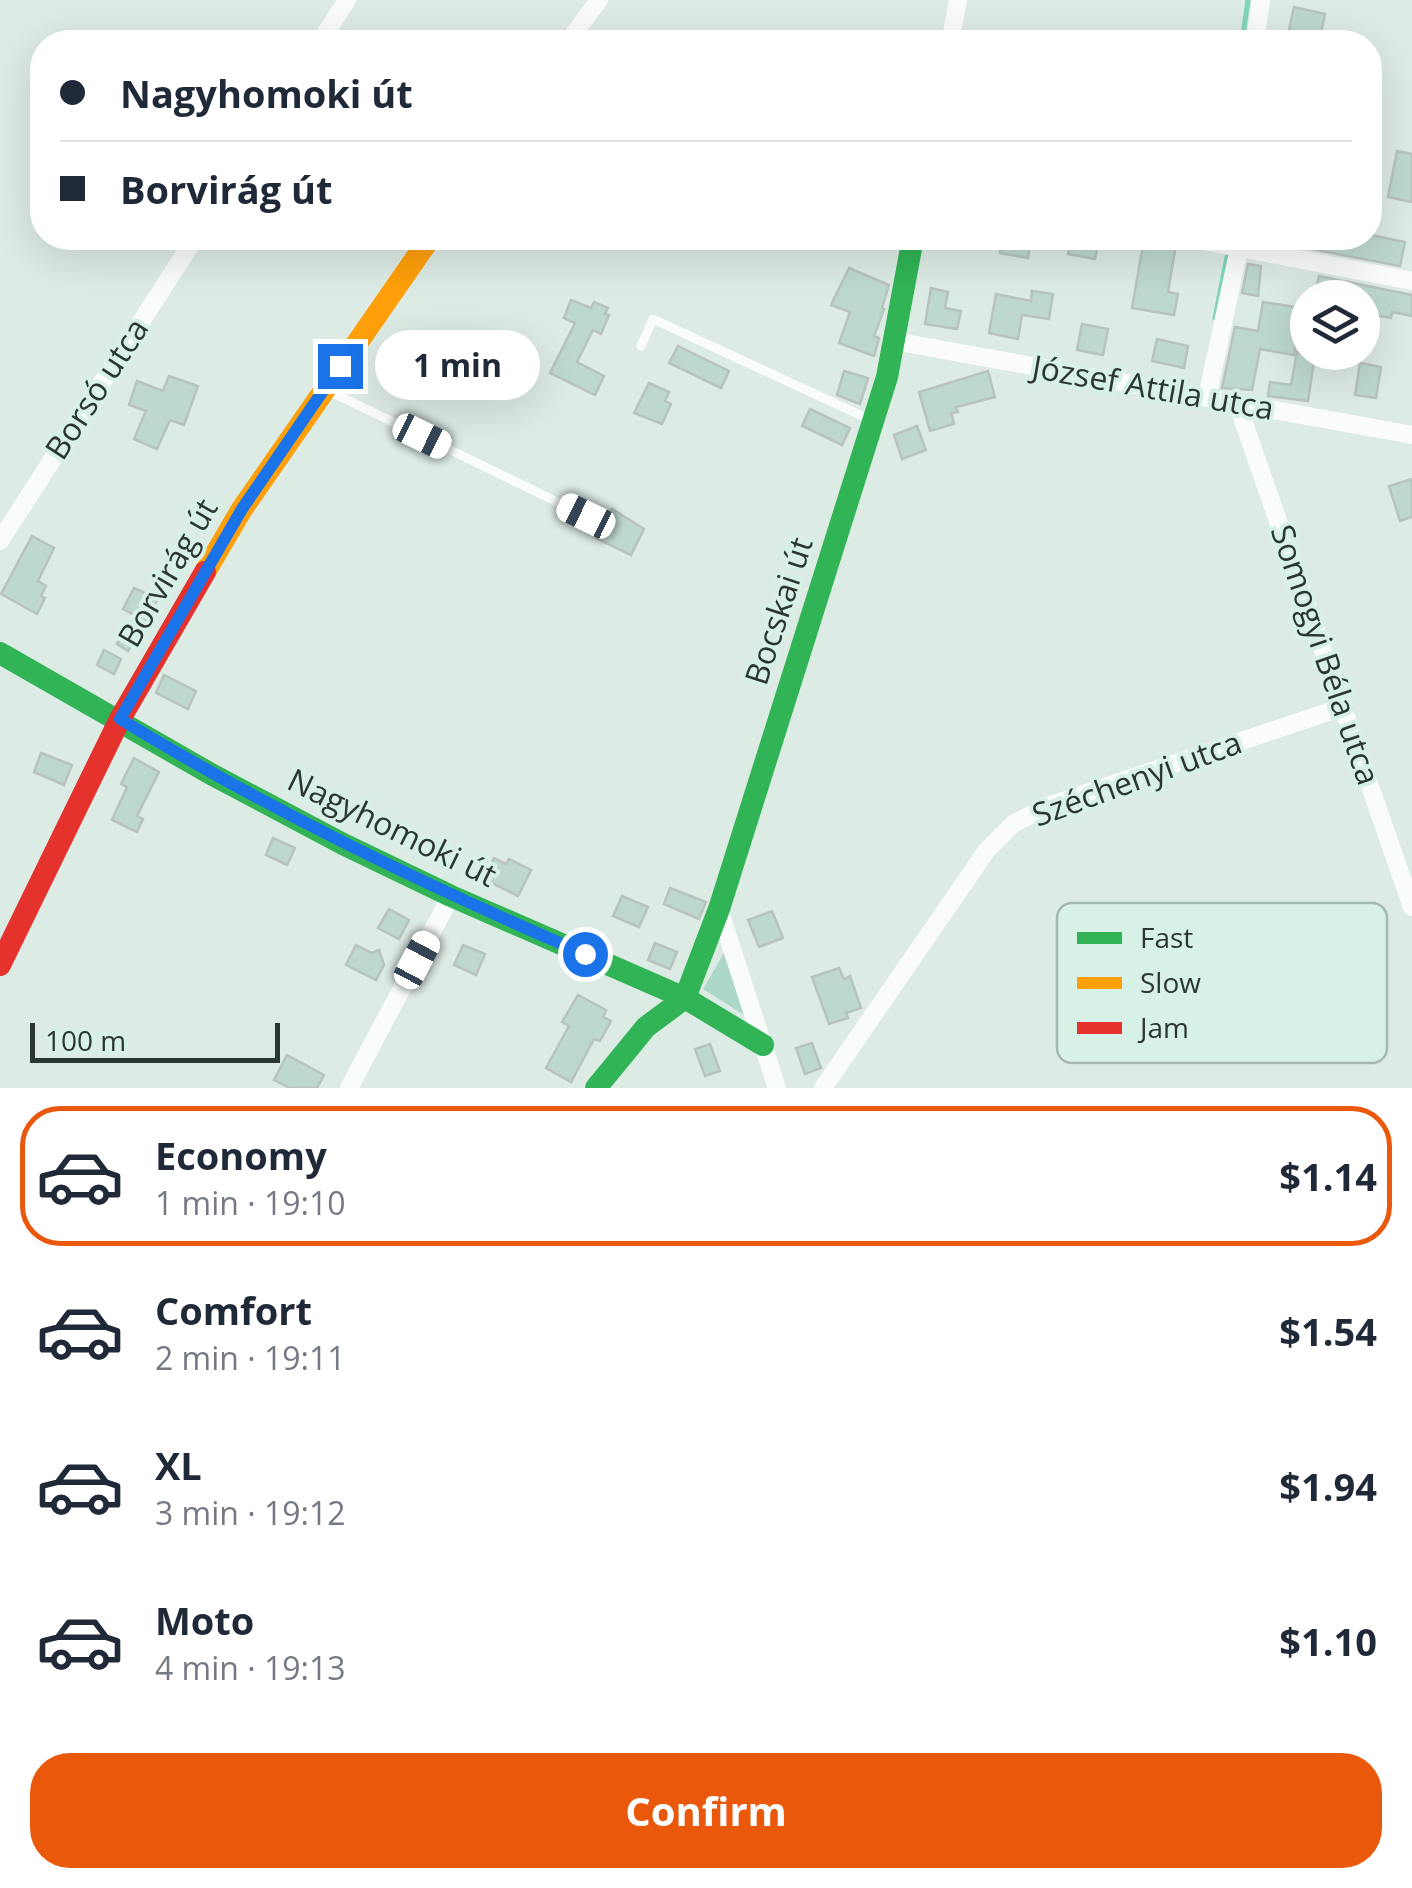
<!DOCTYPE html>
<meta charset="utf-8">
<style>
:root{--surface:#fff;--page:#f2f2f3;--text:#1f2937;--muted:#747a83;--line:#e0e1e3;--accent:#ea580c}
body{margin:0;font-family:"Open Sans",sans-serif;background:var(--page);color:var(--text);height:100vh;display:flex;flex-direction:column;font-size:38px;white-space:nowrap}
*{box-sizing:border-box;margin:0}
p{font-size:32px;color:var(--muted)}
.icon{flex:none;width:55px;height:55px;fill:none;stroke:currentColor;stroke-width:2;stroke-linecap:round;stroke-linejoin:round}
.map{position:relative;height:1088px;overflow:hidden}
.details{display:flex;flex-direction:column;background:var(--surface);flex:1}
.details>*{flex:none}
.hud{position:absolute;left:30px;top:30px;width:1352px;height:220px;border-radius:40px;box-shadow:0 10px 40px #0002;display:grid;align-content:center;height:220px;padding:0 30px;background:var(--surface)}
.fabs{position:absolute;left:1290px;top:280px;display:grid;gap:20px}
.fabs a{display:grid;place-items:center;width:90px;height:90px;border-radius:50%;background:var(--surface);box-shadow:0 10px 40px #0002;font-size:50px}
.scale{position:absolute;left:30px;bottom:25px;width:250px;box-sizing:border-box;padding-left:10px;border:5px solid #2c3632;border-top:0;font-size:28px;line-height:35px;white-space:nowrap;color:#2c3632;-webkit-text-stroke:8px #d7f1e6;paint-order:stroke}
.end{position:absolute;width:45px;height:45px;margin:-22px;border:12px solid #1a73e8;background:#fff;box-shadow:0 0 0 5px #fff}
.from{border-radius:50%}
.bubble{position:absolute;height:70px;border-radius:35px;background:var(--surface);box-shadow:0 10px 40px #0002;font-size:32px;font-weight:700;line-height:70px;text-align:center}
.car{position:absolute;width:30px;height:60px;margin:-30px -15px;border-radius:12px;box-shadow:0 0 8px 2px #0007;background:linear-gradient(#fff 24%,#345 0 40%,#fff 0 76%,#345 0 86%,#fff 0)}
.hud b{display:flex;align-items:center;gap:35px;height:95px;font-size:38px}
.hud b+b{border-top:2px solid var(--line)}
.hud i{width:25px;height:25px;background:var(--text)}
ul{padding:18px 0 0;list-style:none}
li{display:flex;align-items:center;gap:30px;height:140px;margin:0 20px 15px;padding:0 10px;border:5px solid transparent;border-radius:40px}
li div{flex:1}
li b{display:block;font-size:38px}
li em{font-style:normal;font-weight:700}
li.selected{border-color:var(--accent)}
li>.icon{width:90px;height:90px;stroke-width:1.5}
.button{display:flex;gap:20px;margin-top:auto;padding:20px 30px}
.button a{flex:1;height:115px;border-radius:40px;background:var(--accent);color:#fff;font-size:40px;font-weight:700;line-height:115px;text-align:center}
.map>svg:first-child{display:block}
.green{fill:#add8c7}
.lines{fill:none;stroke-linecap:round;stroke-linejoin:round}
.stream{stroke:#81d5b8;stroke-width:5}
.building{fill:#bdd9cf;stroke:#b8c3be;stroke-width:2.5}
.lane{stroke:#fafcfb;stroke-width:9}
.street{stroke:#fafcfb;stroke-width:18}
.fast{stroke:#30b455;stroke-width:22}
.slow{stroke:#ff9f0a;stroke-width:22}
.jam{stroke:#e5322d;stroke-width:22}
.route{stroke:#1a73e8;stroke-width:12}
.labels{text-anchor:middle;stroke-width:8;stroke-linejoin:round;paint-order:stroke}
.street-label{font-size:32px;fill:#2c3632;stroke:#d7f1e6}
.key{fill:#d7f1e6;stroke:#a4b9b0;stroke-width:2.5}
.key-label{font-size:28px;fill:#2c3632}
</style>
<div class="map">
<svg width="1412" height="1088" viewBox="0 0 1412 1088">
<rect width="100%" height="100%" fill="#ddebe5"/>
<path class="green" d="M724,953L749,1018L703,989Z"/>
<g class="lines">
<g class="stream">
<path d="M1242,42L1248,0"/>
<path d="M1215,318L1227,257"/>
</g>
</g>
<g class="building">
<path d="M1294,7L1325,14L1320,37L1289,30Z"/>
<path d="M1397,151L1412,154V202L1388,197Z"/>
<path d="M1370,235L1405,242L1400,266L1275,242L1276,238H1370Z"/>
<path d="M1002,238H1031L1028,258L1000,253Z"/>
<path d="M1071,238H1099L1095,259L1068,254Z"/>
<path d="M1144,239L1176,245L1168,292L1178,294L1174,315L1132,308Z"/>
<path d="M1248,264L1261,266L1258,296L1242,293Z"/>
<path d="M849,268L889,285L882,308L884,309L874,336L879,338L874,356L839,343L850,312L831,305Z"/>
<path d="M1319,276L1412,295V316L1392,312L1391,318L1362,313V298H1314Z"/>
<path d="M931,288L948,292L945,308L961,311L957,329L925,324Z"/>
<path d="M1032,291L1053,294L1049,319L1022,315L1018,339L989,333L996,294L1031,301Z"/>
<path d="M571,300L591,308L594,302L608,308L605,314L609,315L601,334L593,330L577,362L604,376L595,395L550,373L575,323L564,318Z"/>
<path d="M1263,302L1308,309V322L1300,321L1294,355L1260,349L1252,390L1222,388L1235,327L1258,331Z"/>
<path d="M1082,324L1108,329L1103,355L1077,350Z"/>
<path d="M1157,339L1188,346L1184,368L1152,361Z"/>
<path d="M678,346L729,371L721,388L669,363Z"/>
<path d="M1297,352L1315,355L1308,401L1268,396L1270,382L1291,385Z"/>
<path d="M1360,363L1381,367L1376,398L1355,395Z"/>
<path d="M844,371L868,378L860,404L837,395Z"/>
<path d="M988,371L995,397L956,407L958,412L951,413L954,424L930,431L919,392Z"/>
<path d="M169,376L198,386L184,425L170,420L157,449L134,439L146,411L129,405L137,381L163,391Z"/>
<path d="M649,383L669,392L665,401L671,404L662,424L634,413Z"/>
<path d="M810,409L850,428L842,445L802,426Z"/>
<path d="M917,426L926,450L902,459L894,435Z"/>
<path d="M1412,479V517L1400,521L1389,486Z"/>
<path d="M612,509L644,529L631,555L596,538Z"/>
<path d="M32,536L54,548L38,581L46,586L41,596L45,598L37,614L1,594Z"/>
<path d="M134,588L158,599L128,651L117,644L136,616L123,609Z"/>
<path d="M104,650L121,659L114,674L97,665Z"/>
<path d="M164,675L196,691L188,709L156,693Z"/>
<path d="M41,753L72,765L64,785L34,772Z"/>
<path d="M134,758L159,772L137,816L143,819L137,832L112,820L127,787L121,784Z"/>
<path d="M273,838L295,848L287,865L266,855Z"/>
<path d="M494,858L506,864L509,859L531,870L518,896L484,879Z"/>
<path d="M670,888L706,902L699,919L664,904Z"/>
<path d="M622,896L648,907L639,927L613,916Z"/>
<path d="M389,909L409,920L399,939L378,928Z"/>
<path d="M772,911L783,938L759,947L748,920Z"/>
<path d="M655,943L677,952L670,969L648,960Z"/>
<path d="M356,945L372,953L379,950L384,965L376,980L346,965Z"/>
<path d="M463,945L485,954L476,975L454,965Z"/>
<path d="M839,968L844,979L850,976L861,1008L846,1013L848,1018L829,1024L812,977Z"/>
<path d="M578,995L606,1010L603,1017L611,1021L600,1041L594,1039L571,1082L546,1068L569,1026L562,1022Z"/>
<path d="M812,1043L821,1068L805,1074L796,1048Z"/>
<path d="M710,1044L720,1071L705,1076L695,1049Z"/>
<path d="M287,1055L324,1075L317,1088H290L274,1080Z"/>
</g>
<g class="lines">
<g class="lane">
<path d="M641,346L653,319L871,420"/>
<path d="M327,390L586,516"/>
</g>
<g class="street">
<path d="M320,42L347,0"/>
<path d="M568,42L599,0"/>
<path d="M950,42L958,0"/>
<path d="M1255,42L1261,0"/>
<path d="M1189,238L1412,281"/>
<path d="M894,341L1412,435"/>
<path d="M1207,398L1239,248"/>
<path d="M1237,403L1412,907"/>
<path d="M0,541L195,238"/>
<path d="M719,909L777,1088"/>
<path d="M349,1088L451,896"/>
<path d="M823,1088L987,850L1013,824L1048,806L1343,707"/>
</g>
<g class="fast">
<path d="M0,653L211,774L343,844L451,896L685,998L763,1045"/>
<path d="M596,1088L646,1027L685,998L719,909L887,377L913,238"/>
</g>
<path class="slow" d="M205,572L242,509L430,238"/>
<path class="jam" d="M0,965L120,719L205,572"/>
</g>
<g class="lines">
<path class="route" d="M340,366L242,509L120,719C269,810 425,885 585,954"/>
</g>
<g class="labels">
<g class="street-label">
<text transform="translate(1153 388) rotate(10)" y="11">József Attila utca</text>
<text transform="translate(97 389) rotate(-57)" y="11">Borsó utca</text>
<text transform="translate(168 573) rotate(-60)" y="11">Borvirág út</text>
<text transform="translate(779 611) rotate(-72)" y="11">Bocskai út</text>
<text transform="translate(1325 655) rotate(71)" y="11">Somogyi Béla utca</text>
<text transform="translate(1137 779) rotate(-20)" y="11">Széchenyi utca</text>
<text transform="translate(392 828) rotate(26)" y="11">Nagyhomoki út</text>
</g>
</g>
<rect x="1057" y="903" width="330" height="160" rx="15" class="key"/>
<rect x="1077" y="932" width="45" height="12" fill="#30b455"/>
<rect x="1077" y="977" width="45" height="12" fill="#ff9f0a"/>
<rect x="1077" y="1022" width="45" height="12" fill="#e5322d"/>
<g class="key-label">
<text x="1140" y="948">Fast</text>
<text x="1140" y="993">Slow</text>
<text x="1140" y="1038">Jam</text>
</g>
</svg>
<div class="fabs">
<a><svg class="icon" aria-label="layers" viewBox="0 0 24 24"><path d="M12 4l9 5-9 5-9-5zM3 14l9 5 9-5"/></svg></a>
</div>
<div class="scale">100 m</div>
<i class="end from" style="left:585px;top:954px"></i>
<i class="end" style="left:340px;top:366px"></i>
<div class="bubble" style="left:375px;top:330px;width:165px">1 min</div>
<i class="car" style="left:422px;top:436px;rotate:116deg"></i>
<i class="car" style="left:586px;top:516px;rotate:296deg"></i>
<i class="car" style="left:417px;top:960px;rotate:28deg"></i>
<div class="hud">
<b><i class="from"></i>Nagyhomoki út</b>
<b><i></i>Borvirág út</b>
</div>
</div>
<section class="details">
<ul>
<li class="selected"><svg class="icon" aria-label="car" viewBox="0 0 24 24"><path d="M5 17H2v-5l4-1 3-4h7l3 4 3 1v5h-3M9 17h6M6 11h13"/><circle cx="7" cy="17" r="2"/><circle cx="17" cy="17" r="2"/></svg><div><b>Economy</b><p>1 min · 19:10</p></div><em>$1.14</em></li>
<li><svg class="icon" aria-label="car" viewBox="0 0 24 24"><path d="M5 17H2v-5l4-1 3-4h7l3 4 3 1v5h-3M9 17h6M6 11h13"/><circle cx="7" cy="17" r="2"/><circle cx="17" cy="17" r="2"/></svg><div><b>Comfort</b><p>2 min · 19:11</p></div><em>$1.54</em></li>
<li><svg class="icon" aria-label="car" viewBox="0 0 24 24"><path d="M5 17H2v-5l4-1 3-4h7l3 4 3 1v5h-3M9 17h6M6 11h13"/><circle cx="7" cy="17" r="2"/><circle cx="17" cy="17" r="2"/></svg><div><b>XL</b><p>3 min · 19:12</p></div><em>$1.94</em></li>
<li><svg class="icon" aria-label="car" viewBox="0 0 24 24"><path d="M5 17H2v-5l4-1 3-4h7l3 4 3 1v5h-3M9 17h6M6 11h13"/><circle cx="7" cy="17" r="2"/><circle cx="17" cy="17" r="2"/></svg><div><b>Moto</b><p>4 min · 19:13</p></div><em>$1.10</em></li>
</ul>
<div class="button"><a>Confirm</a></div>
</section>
